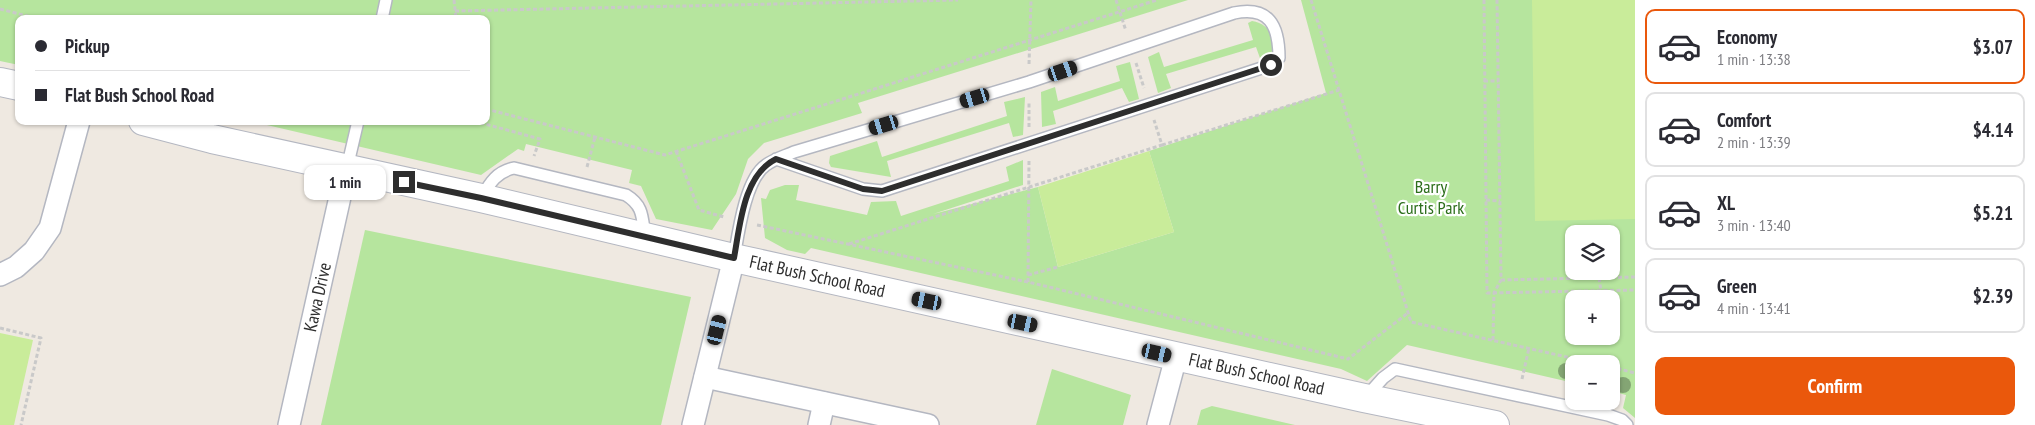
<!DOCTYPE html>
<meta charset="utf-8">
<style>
:root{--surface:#fff;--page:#f7f7f7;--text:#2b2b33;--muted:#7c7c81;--line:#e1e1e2;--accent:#ea580c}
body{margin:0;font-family:"PT Sans Narrow",sans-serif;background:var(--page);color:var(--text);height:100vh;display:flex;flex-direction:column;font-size:19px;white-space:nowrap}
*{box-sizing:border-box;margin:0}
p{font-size:16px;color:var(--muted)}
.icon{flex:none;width:28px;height:28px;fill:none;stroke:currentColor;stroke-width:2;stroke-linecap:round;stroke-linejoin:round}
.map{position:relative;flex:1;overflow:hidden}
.side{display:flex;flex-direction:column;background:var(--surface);width:400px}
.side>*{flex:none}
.hud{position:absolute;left:15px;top:15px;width:475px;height:110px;border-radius:10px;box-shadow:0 1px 4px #0004;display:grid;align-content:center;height:110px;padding:0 20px;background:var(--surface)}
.buttons{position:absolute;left:1565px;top:225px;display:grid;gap:10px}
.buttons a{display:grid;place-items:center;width:55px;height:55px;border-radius:10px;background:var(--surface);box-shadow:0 1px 4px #0004;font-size:25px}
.end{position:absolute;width:22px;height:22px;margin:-11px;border:6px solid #2e2e2e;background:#fff;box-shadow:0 0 0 2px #fff}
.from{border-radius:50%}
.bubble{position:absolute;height:35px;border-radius:10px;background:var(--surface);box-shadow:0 1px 4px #0004;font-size:16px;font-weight:600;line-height:35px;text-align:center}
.car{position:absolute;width:15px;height:30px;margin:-15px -8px;border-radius:6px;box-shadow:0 0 4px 1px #0007;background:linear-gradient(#222 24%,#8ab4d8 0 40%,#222 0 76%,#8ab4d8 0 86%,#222 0)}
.hud b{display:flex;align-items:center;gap:18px;height:48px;font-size:19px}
.hud b+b{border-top:1px solid var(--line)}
.hud i{width:12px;height:12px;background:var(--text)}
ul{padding:9px 0 0;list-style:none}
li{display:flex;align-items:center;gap:15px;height:75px;margin:0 10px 8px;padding:0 10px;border:2px solid var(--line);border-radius:10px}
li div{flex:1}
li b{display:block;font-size:19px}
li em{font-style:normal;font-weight:600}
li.on{border-color:var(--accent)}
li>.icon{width:45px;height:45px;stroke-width:1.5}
.action{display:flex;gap:10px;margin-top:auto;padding:10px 20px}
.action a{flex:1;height:58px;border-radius:10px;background:var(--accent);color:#fff;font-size:20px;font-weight:600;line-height:58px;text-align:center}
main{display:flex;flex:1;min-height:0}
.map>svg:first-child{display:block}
.green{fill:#b6e59e;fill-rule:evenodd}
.pitch{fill:#c9ec9a}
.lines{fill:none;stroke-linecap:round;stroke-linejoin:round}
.lane-casing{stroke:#b4b7c1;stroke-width:14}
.street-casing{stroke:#b4b7c1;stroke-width:24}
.secondary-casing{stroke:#b4b7c1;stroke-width:30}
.path{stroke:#c9c9c9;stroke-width:3;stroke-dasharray:4 2.5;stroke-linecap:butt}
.lane{stroke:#fff;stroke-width:11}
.street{stroke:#fff;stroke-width:21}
.secondary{stroke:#fff;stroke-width:28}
.tree{fill:#84a574}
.route{stroke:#2e2e2e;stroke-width:6}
.labels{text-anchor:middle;stroke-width:4.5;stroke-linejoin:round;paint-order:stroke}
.park-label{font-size:18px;fill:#2c6e1b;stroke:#fff}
.street-label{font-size:18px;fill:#2e2e2e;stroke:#fff}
</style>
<main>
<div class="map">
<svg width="1635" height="425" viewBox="0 0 1635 425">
<rect width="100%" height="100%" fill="#efe9e1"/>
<g class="green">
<path d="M0,0H1188L858,103L862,113L764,143L748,159L736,194L712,230L656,219L641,186L629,183L632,170L526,144L524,151L518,149L481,175L250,121H486V19H19V65L0,61Z"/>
<path d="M1301,0H1635V418L1623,408L1626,395L1611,391V364H1574V383L1407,345L1367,381L1341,369L811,248L805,254L787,250L765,238L761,198L766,199L770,190L785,185H799L796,200L867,215L871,202L896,201L901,216L1009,181L1006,167L1023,160V185L933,214L1038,187L1058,267L1174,232L1149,151L1326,93ZM1574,234H1611V271H1574ZM1574,299H1611V336H1574Z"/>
<path d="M1252,21C1269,24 1277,37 1271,54L1261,61L1256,47L1166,74L1171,88L1158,93L1148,57L1159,52L1164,67L1253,40L1248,23Z"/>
<path d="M1130,62L1139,99L1129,102L1122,88L1053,111L1056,124L1042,127L1041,92L1055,87L1058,101L1120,81L1116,66Z"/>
<path d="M1025,97L1023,135L1013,137L1009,123L887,161L891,177L831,167L829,163L830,156L877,141L882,157L1007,116L1004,102Z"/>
<path d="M365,230L691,297L661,425H321Z"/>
<path d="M1052,369L1131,395L1123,425H1036Z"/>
<path d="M1212,406L1295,425H1197L1201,410Z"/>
</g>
<g class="pitch">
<path d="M1532,0H1635V219L1535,221Z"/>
<path d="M1149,151L1174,232L1058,267L1038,187Z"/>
<path d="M0,333L33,340L14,425H0Z"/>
</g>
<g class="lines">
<defs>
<g id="lane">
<path d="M382,19L386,0"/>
<path d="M347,168L358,121"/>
<path d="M481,198C490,183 496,172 514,168L626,195C644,206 642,218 645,237"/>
<path d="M734,258C738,235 745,179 766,165C774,159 785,156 794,152L1029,82L1234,13C1269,6 1279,25 1279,58L1271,65L882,191L863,189L776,159"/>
<path d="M1366,397L1383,378L1395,369L1608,415L1622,420L1627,425"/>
</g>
<g id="street">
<path d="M0,275L16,267L34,251L50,228L79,121"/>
<path d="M705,377L928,425"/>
<path id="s1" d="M289,425L346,170"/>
<path d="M693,425L734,258"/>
<path d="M819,425L824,403"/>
<path d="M1158,425L1176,357"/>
</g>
<g id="secondary">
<path d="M0,82L19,86"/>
<path id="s2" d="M143,121L212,139L481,198L734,258L1364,398L1495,425"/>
</g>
</defs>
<use href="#lane" class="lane-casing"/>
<use href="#street" class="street-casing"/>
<use href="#secondary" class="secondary-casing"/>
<g class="path">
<path d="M454,0L456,19"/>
<path d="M1116,0L1126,31"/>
<path d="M1311,0L1411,322L1598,364"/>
<path d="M1484,0L1487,293L1635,290"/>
<path d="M0,9L39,19"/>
<path d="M455,11L958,0"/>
<path d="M1136,63L1144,88"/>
<path d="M1029,64L1031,0"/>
<path d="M1484,81H1498"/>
<path d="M486,109L665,155L1157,0"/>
<path d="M474,121L540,139L534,156"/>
<path d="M1029,127V101"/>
<path d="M1162,145L1339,90"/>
<path d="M676,151L699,210L724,217"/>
<path d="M1029,161L1028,282L1348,359L1408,313"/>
<path d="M587,167L595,137"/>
<path d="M1486,200L1500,201"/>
<path d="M757,225L1028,282"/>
<path d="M849,244L1162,145L1154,120"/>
<path d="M1028,275L1058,267"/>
<path d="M1599,278L1601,291"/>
<path d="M1501,280L1635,277"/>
<path d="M0,328L41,338L21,425"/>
<path d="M1493,340L1494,293L1501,280L1497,0"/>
<path d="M1611,367L1635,373"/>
<path d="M1522,379L1529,348"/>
</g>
<use href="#lane" class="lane"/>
<use href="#street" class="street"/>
<use href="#secondary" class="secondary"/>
</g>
<g class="tree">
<circle cx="1566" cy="371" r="8"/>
<circle cx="1623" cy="385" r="8"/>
</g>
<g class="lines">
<path class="route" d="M404,182L481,198L734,258C740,226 743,175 776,159L863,189L882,191L1271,65"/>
</g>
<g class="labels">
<g class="park-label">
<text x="1431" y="193">Barry<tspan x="1431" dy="21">Curtis Park</tspan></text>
</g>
<g class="street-label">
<text dy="6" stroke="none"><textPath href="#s2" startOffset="692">Flat Bush School Road</textPath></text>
<text dy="6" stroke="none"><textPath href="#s1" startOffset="131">Kawa Drive</textPath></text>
<text dy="6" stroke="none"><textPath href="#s2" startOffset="1142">Flat Bush School Road</textPath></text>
</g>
</g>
</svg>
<div class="buttons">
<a><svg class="icon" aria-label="layers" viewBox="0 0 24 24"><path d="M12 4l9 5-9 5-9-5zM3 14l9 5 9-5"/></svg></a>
<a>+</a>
<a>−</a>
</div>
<i class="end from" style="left:1271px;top:65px"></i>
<i class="end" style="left:404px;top:182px"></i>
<div class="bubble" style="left:304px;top:165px;width:82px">1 min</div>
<i class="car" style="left:1063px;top:71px;rotate:71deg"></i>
<i class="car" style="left:975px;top:98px;rotate:253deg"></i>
<i class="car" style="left:884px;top:125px;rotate:253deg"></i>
<i class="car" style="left:927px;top:301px;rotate:282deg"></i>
<i class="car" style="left:1023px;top:323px;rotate:102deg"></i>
<i class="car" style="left:717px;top:330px;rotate:14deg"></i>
<i class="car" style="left:1157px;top:353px;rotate:103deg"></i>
<div class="hud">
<b><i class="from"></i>Pickup</b>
<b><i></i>Flat Bush School Road</b>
</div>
</div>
<section class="side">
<ul>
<li class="on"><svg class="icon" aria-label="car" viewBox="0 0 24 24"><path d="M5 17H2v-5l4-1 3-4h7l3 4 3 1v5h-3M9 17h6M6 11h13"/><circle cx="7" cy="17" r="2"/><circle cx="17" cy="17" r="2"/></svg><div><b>Economy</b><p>1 min · 13:38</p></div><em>$3.07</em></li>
<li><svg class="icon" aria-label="car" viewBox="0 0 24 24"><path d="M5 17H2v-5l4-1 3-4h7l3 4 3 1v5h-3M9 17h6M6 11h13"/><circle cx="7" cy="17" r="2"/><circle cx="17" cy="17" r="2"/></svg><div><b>Comfort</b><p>2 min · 13:39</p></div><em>$4.14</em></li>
<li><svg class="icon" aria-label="car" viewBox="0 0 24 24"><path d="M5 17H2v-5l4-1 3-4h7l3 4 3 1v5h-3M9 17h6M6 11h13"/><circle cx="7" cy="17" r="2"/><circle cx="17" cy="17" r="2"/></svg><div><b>XL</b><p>3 min · 13:40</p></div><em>$5.21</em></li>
<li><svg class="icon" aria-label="car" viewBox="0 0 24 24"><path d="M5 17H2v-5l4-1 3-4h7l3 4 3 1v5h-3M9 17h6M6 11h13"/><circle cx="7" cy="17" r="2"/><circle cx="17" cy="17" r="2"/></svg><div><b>Green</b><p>4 min · 13:41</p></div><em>$2.39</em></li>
</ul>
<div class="action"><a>Confirm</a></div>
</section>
</main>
